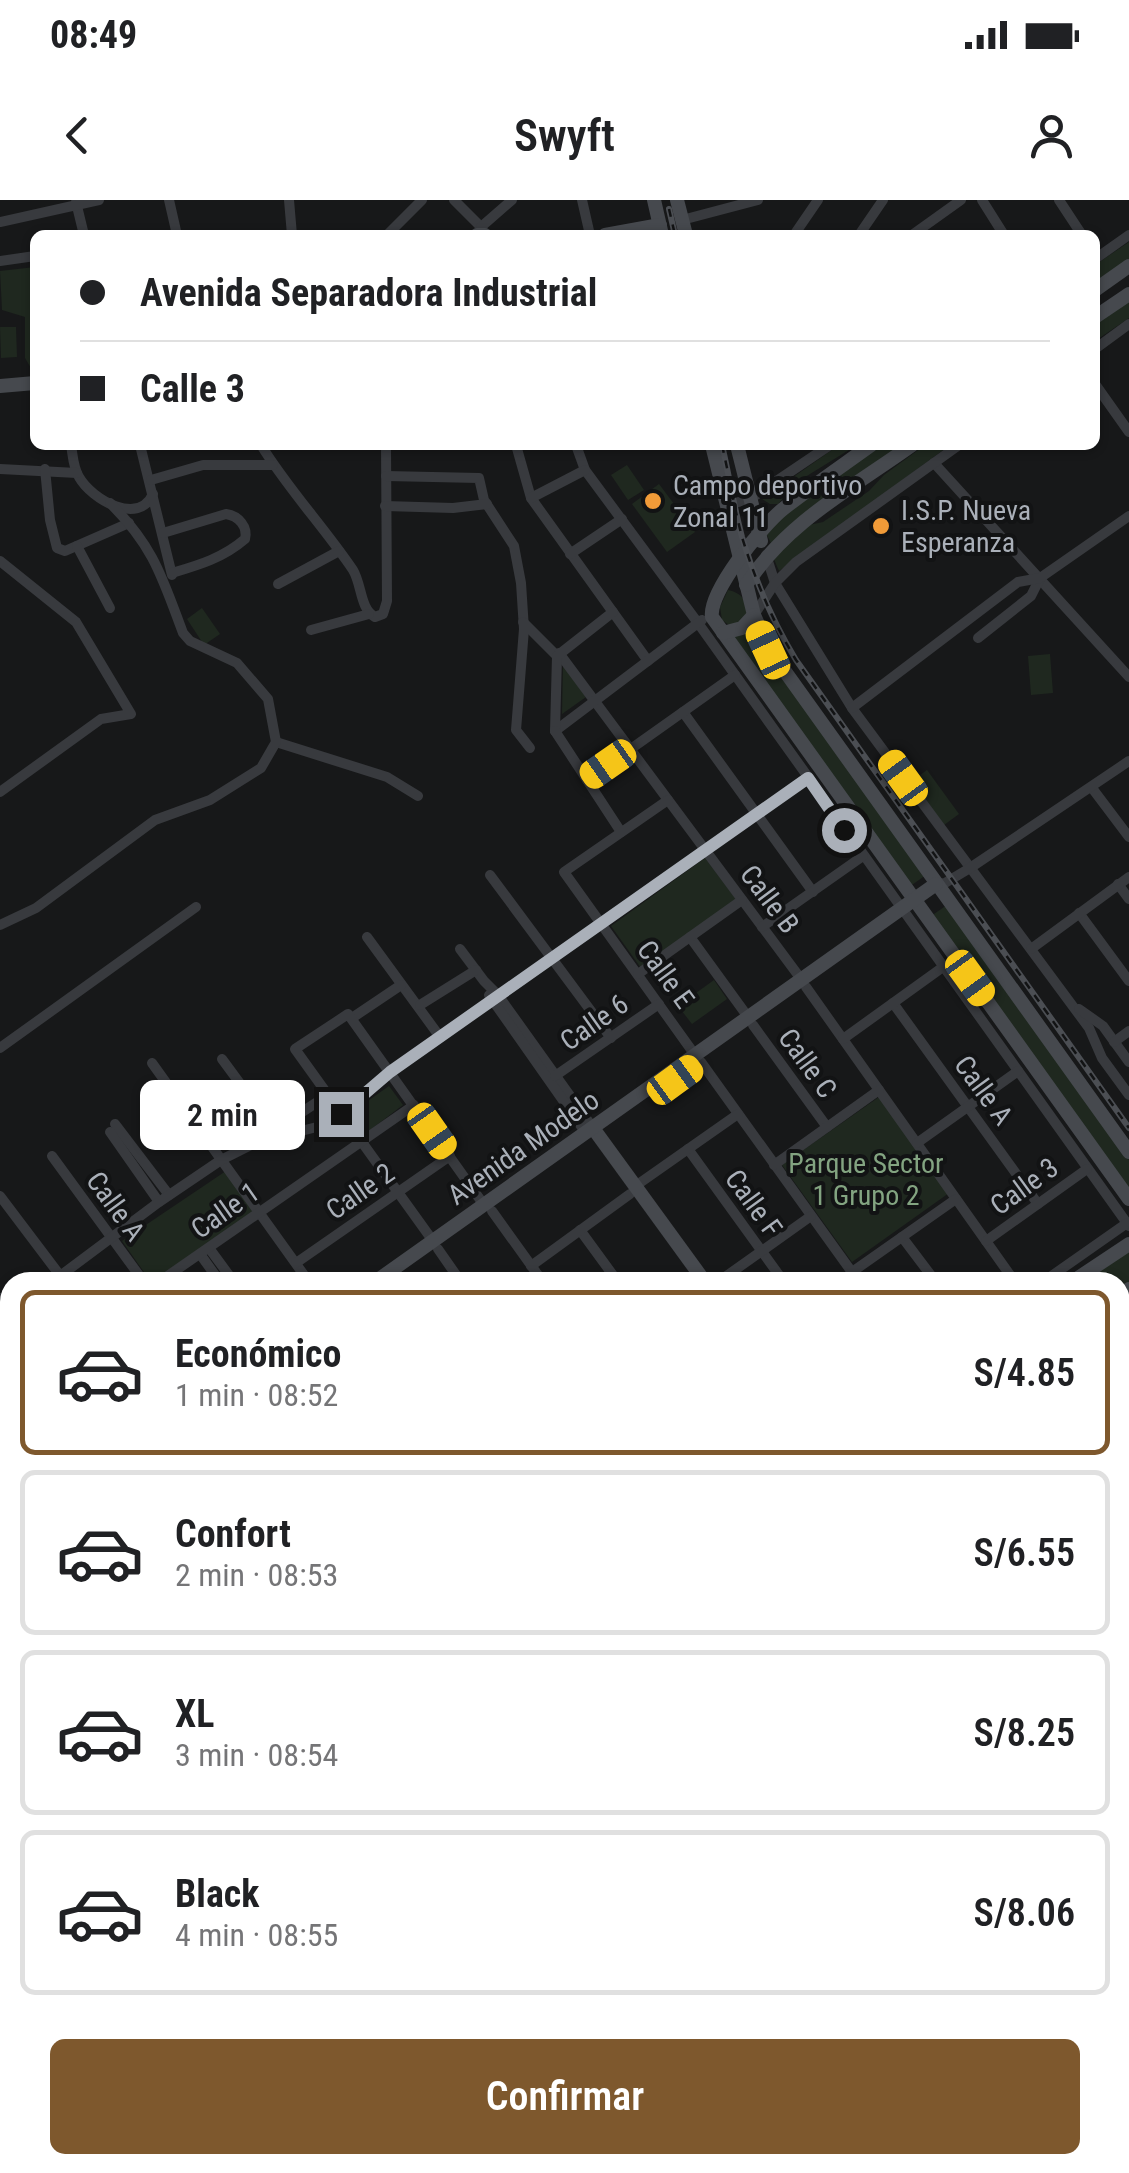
<!DOCTYPE html>
<html lang="es">
<meta charset="utf-8">
<style>
:root{--surface:#fff;--page:#f6f6f6;--text:#202124;--muted:#757577;--line:#e0e0e0;--accent:#7e582d}
body{margin:0;font-family:"Roboto Condensed",sans-serif;background:var(--page);color:var(--text);height:100vh;display:flex;flex-direction:column;font-size:38px;white-space:nowrap}
*{box-sizing:border-box;margin:0}
p{font-size:32px;color:var(--muted)}
.icon{flex:none;width:55px;height:55px;fill:none;stroke:currentColor;stroke-width:2;stroke-linecap:round;stroke-linejoin:round}
.map{position:relative;flex:1;overflow:hidden}
.drawer{position:absolute;left:0px;top:1072px;width:1130px;height:902px;display:flex;flex-direction:column;background:var(--surface);border-radius:30px 30px 0 0;box-shadow:0 2px 8px #0004}
.drawer>*{flex:none}
.top-card{position:absolute;left:30px;top:30px;width:1070px;height:220px;border-radius:15px;box-shadow:0 2px 8px #0004;display:grid;align-content:center;height:220px;padding:0 50px;background:var(--surface)}
.end{position:absolute;width:45px;height:45px;margin:-22px;border:12px solid #aab0b9;background:#111;box-shadow:0 0 0 5px #111}
.from{border-radius:50%}
.bubble{position:absolute;height:70px;border-radius:15px;background:var(--surface);box-shadow:0 2px 8px #0004;font-size:32px;font-weight:600;line-height:70px;text-align:center}
.car{position:absolute;width:30px;height:60px;margin:-30px -15px;border-radius:12px;box-shadow:0 0 8px 2px #0007;background:linear-gradient(#f5c518 24%,#345 0 40%,#f5c518 0 76%,#345 0 86%,#f5c518 0)}
.top-card b{display:flex;align-items:center;gap:35px;height:95px;font-size:38px}
.top-card b+b{border-top:2px solid var(--line)}
.top-card i{width:25px;height:25px;background:var(--text)}
ul{padding:18px 0 0;list-style:none}
li{display:flex;align-items:center;gap:30px;height:165px;margin:0 20px 15px;padding:0 30px;border:5px solid var(--line);border-radius:15px}
li div{flex:1}
li b{display:block;font-size:38px}
li em{font-style:normal;font-weight:600}
li.current{border-color:var(--accent)}
li>.icon{width:90px;height:90px;stroke-width:1.5}
.button{display:flex;gap:20px;margin-top:auto;padding:20px 50px}
.button a{flex:1;height:115px;border-radius:15px;background:var(--accent);color:#fff;font-size:40px;font-weight:600;line-height:115px;text-align:center}
.status{display:flex;justify-content:space-between;align-items:center;height:70px;padding:0 50px;background:var(--surface);direction:ltr}
.status svg{height:28px;fill:currentColor}
header{display:flex;justify-content:space-between;align-items:center;height:130px;padding:0 50px;background:var(--surface);font-size:45px;font-weight:600}
.map>svg:first-child{display:block}
.green{fill:#1f281f}
.lines{fill:none;stroke-linecap:round;stroke-linejoin:round}
.street{stroke:#383a3e;stroke-width:10}
.secondary{stroke:#46494e;stroke-width:14}
.rail-casing{stroke:#4b4e53;stroke-width:6}
.rail{stroke:#121314;stroke-width:2.5;stroke-dasharray:8;stroke-linecap:butt}
.route{stroke:#aab0b9;stroke-width:12}
.poi-dot{fill:#f19b38;stroke:#121314;stroke-width:4}
.labels{text-anchor:middle;stroke-width:8;stroke-linejoin:round;paint-order:stroke}
.poi-label{font-size:28px;fill:#aab0b9;stroke:#121314;text-anchor:start}
.street-label{font-size:28px;fill:#aab0b9;stroke:#121314}
.park-label{font-size:28px;fill:#83a481;stroke:#121314}
</style>
<div class="status"><b>08:49</b><svg viewBox="0 0 49 12"><path d="M0 12V9h3v3zM5 12V6h3v6zM10 12V3h3v9zM15 12V0h3v12zM26 1h20v11H26zM47 4h2v5h-2z"/></svg></div>
<header><svg class="icon" aria-label="back" viewBox="0 0 24 24"><path d="M15 5l-7 7 7 7"/></svg>Swyft<svg class="icon" aria-label="person" viewBox="0 0 24 24"><circle cx="12" cy="8" r="4"/><path d="M4 21q1-7 8-7t8 7"/></svg></header>
<div class="map">
<svg width="1129" height="1973" viewBox="0 0 1129 1973">
<rect width="100%" height="100%" fill="#171819"/>
<g class="green">
<path d="M1129,42V62L1095,85V65Z"/>
<path d="M35,67V175L25,158V117L2,110L0,71Z"/>
<path d="M1129,100V118L1095,141V124Z"/>
<path d="M0,127H16L17,157L1,158Z"/>
<path d="M839,245H857L797,282L778,304H770L762,299Z"/>
<path d="M879,245H907L771,343L763,328L767,324Z"/>
<path d="M925,245H950L779,371L773,357L809,325L823,322L869,291L884,275Z"/>
<path d="M627,265L644,290L628,300L611,275Z"/>
<path d="M659,284L695,332L667,352L632,304Z"/>
<path d="M728,390C746,394 747,404 746,420L729,425L722,420L720,407Z"/>
<path d="M202,408L220,434L204,445L187,419Z"/>
<path d="M754,425L926,675L909,687L732,437Z"/>
<path d="M1050,454L1053,493L1031,495L1028,456Z"/>
<path d="M563,463L586,497L562,514Z"/>
<path d="M927,570L959,614L944,625L912,581Z"/>
<path d="M705,658L736,699L641,768L611,726Z"/>
<path d="M947,705L1129,960V993L931,716Z"/>
<path d="M714,780L727,799L692,824L678,806Z"/>
<path d="M389,886L403,905L366,933L351,913Z"/>
<path d="M879,897L949,993L852,1062L782,965Z"/>
<path d="M226,971L254,1012L151,1082L122,1041Z"/>
<path d="M1129,1047V1084L1120,1090V1082H1079Z"/>
<path d="M1129,1256V1396L1120,1403V1262Z"/>
<path d="M140,1965H214L220,1973H128Z"/>
</g>
<g class="lines">
<g class="street">
<path d="M169,0L177,35"/>
<path d="M289,0L292,35"/>
<path d="M454,0L481,27L483,35"/>
<path d="M582,0L590,35"/>
<path d="M982,0L1004,35"/>
<path d="M1059,0L1082,35"/>
<path d="M76,2L84,35"/>
<path d="M682,20L758,0"/>
<path d="M0,22L99,0"/>
<path d="M481,27L512,0"/>
<path d="M387,35L422,0"/>
<path d="M794,35L818,0"/>
<path d="M859,35L883,0"/>
<path d="M912,35L961,0"/>
<path d="M1095,59L1129,35"/>
<path d="M0,61L35,56"/>
<path d="M1095,149L1129,124"/>
<path d="M1095,184L1129,232"/>
<path d="M71,245C73,256 73,267 79,277C92,300 139,326 153,294"/>
<path d="M140,245L172,375"/>
<path d="M261,245C288,289 324,327 353,370C362,385 360,409 375,417L383,414L387,401L386,245"/>
<path d="M516,245L531,298L648,461"/>
<path d="M576,245L585,270L698,423L1129,1026"/>
<path d="M934,263L1129,477"/>
<path d="M0,269L77,273"/>
<path d="M45,269L50,320L57,348L65,351L129,323"/>
<path d="M386,276L479,278L484,300L514,346L521,383L524,429L516,530L530,548"/>
<path d="M151,280L203,265H273"/>
<path d="M531,298L585,270"/>
<path d="M727,305L750,299L830,245"/>
<path d="M385,306L453,308L487,304"/>
<path d="M163,333L226,314C239,316 248,327 245,339C223,358 199,365 172,373"/>
<path d="M77,346L110,408"/>
<path d="M570,354L622,319"/>
<path d="M766,355L775,383L852,508L1089,828L1102,858L1129,895"/>
<path d="M0,361L76,422L131,514L101,519L0,592"/>
<path d="M278,384L339,351"/>
<path d="M754,415L775,383L796,362L959,245"/>
<path d="M523,422L557,456"/>
<path d="M311,430L369,414"/>
<path d="M978,438L1031,396L1040,378"/>
<path d="M559,453L801,779"/>
<path d="M852,508L1018,382L1040,378L1129,316"/>
<path d="M683,512L813,692"/>
<path d="M555,531L702,420"/>
<path d="M555,531L557,456L613,412"/>
<path d="M555,531L621,632"/>
<path d="M276,542L387,577L418,596"/>
<path d="M587,580L735,475"/>
<path d="M1092,588L1129,637"/>
<path d="M668,600L564,672L695,855"/>
<path d="M490,675L611,838"/>
<path d="M936,684L945,683L970,668L1129,561"/>
<path d="M1118,684L1129,699"/>
<path d="M1079,713L1129,781"/>
<path d="M0,725L36,708L155,620L210,600L261,568L276,542L268,499L237,463L190,441L183,433C162,377 154,347 110,303"/>
<path d="M762,727L863,656"/>
<path d="M367,737L440,837"/>
<path d="M690,737L748,817"/>
<path d="M460,749L484,781L498,795L593,928"/>
<path d="M1031,749L1129,677"/>
<path d="M638,774L742,700"/>
<path d="M806,787L1015,1082"/>
<path d="M489,795L586,933"/>
<path d="M893,803L1038,1004"/>
<path d="M420,805L476,770"/>
<path d="M1079,809L1103,826L1129,862"/>
<path d="M352,818L401,785"/>
<path d="M753,825L827,927"/>
<path d="M843,839L943,767"/>
<path d="M1114,842L1129,831"/>
<path d="M0,848L196,707"/>
<path d="M222,859L275,931"/>
<path d="M701,862L859,1082"/>
<path d="M152,863L309,1082"/>
<path d="M555,876L659,804"/>
<path d="M341,914L391,872L808,578"/>
<path d="M115,924L169,995"/>
<path d="M110,932L159,1002"/>
<path d="M270,933L328,895"/>
<path d="M917,943L1018,871"/>
<path d="M688,949L784,1082"/>
<path d="M52,956L144,1082"/>
<path d="M774,965L879,890"/>
<path d="M634,987L738,914"/>
<path d="M0,996L65,1082"/>
<path d="M492,1011L543,1082"/>
<path d="M580,1030L618,1082"/>
<path d="M902,1037L936,1082"/>
<path d="M433,1041L295,849L348,814L484,1005"/>
<path d="M986,1041L1087,969"/>
<path d="M209,1048L234,1082"/>
<path d="M438,1049L461,1082"/>
<path d="M200,1054L220,1082"/>
<path d="M296,1063L450,956"/>
<path d="M531,1066L630,994"/>
<path d="M852,1072L956,999"/>
<path d="M52,1082L159,1002L221,960L257,942L345,920"/>
<path d="M159,1082L414,905"/>
<path d="M718,1082L811,1016"/>
<path d="M1043,1082L1127,1023"/>
<path d="M0,1098L10,1112"/>
<path d="M1120,1176L1129,1169"/>
<path d="M1120,1227L1129,1240"/>
<path d="M1120,1256L1129,1250"/>
<path d="M1120,1410L1129,1404"/>
<path d="M1120,1445L1129,1457"/>
<path d="M1120,1487L1129,1480"/>
<path d="M0,1546L10,1560"/>
<path d="M0,1596L10,1589"/>
<path d="M0,1656L10,1670"/>
<path d="M1120,1729L1129,1723"/>
<path d="M0,1764L10,1778"/>
<path d="M1120,1808L1129,1801"/>
<path d="M0,1828L10,1821"/>
<path d="M1120,1884L1129,1878"/>
<path d="M66,1965L72,1973"/>
<path d="M297,1965L303,1973"/>
<path d="M227,1972L237,1965"/>
<path d="M9,1973L20,1965"/>
<path d="M115,1973L126,1965"/>
<path d="M670,1973L681,1965"/>
<path d="M889,1973L900,1965"/>
<path d="M995,1973L1007,1965"/>
<path d="M1105,1973L1116,1965"/>
</g>
<g class="secondary">
<path d="M654,0L662,35"/>
<path d="M677,0L686,35"/>
<path d="M477,35H485"/>
<path d="M605,35L660,25"/>
<path d="M1095,90L1129,66"/>
<path d="M1095,117L1129,94"/>
<path d="M0,186L35,183"/>
<path d="M712,245L754,415L769,449L1129,952"/>
<path d="M737,245L761,341"/>
<path d="M871,245C842,266 811,287 783,309C763,325 708,392 712,417L1129,999"/>
<path d="M746,385C787,322 852,288 912,245"/>
<path d="M723,433L742,428L754,415"/>
<path d="M593,928L705,1082"/>
<path d="M375,1082L936,684"/>
<path d="M1072,1082L1129,1044"/>
<path d="M1120,1095L1129,1089"/>
<path d="M0,1349L10,1342"/>
<path d="M0,1361L10,1354"/>
<path d="M0,1421L10,1435"/>
<path d="M0,1439L10,1453"/>
<path d="M1120,1564L1129,1557"/>
<path d="M1120,1578L1129,1572"/>
<path d="M1120,1658L1129,1671"/>
<path d="M1120,1677L1129,1689"/>
<path d="M0,1846L10,1839"/>
<path d="M0,1894L10,1887"/>
<path d="M376,1965L381,1973"/>
<path d="M388,1965L394,1973"/>
<path d="M847,1965L852,1973"/>
<path d="M862,1965L868,1973"/>
<path d="M545,1973L556,1965"/>
<path d="M563,1973L574,1965"/>
</g>
<defs>
<g id="rail">
<path d="M669,9L675,35"/>
<path d="M722,245C729,275 734,307 742,337C755,380 773,422 796,460L1129,928"/>
</g>
</defs>
<use href="#rail" class="rail-casing"/>
<use href="#rail" class="rail"/>
</g>
<g class="lines">
<path class="route" d="M341,914L390,872L808,578L844,630"/>
</g>
<g class="poi-dot">
<circle cx="653" cy="301" r="10"/>
<circle cx="881" cy="326" r="10"/>
</g>
<g class="labels">
<g class="poi-label">
<text x="673" y="295">Campo deportivo<tspan x="673" dy="32">Zonal 11</tspan></text>
<text x="901" y="320">I.S.P. Nueva<tspan x="901" dy="32">Esperanza</tspan></text>
</g>
<g class="street-label">
<text transform="translate(770 699) rotate(53)" y="10">Calle B</text>
<text transform="translate(666 774) rotate(54)" y="10">Calle E</text>
<text transform="translate(594 822) rotate(-35)" y="10">Calle 6</text>
<text transform="translate(808 863) rotate(54)" y="10">Calle C</text>
<text transform="translate(984 890) rotate(54)" y="10">Calle A</text>
<text transform="translate(523 947) rotate(-35)" y="10">Avenida Modelo</text>
<text transform="translate(1024 986) rotate(-36)" y="10">Calle 3</text>
<text transform="translate(360 991) rotate(-35)" y="10">Calle 2</text>
<text transform="translate(754 1003) rotate(54)" y="10">Calle F</text>
<text transform="translate(116 1006) rotate(54)" y="10">Calle A</text>
<text transform="translate(225 1010) rotate(-35)" y="10">Calle 1</text>
</g>
<g class="park-label">
<text x="866" y="973">Parque Sector<tspan x="866" dy="32">1 Grupo 2</tspan></text>
</g>
</g>
</svg>
<i class="end from" style="left:844px;top:630px"></i>
<i class="end" style="left:341px;top:914px"></i>
<div class="bubble" style="left:140px;top:880px;width:165px">2 min</div>
<i class="car" style="left:768px;top:450px;rotate:335deg"></i>
<i class="car" style="left:608px;top:564px;rotate:235deg"></i>
<i class="car" style="left:903px;top:578px;rotate:324deg"></i>
<i class="car" style="left:970px;top:778px;rotate:144deg"></i>
<i class="car" style="left:675px;top:880px;rotate:54deg"></i>
<i class="car" style="left:432px;top:931px;rotate:145deg"></i>
<div class="top-card">
<b><i class="from"></i>Avenida Separadora Industrial</b>
<b><i></i>Calle 3</b>
</div>
<section class="drawer">
<ul>
<li class="current"><svg class="icon" aria-label="car" viewBox="0 0 24 24"><path d="M5 17H2v-5l4-1 3-4h7l3 4 3 1v5h-3M9 17h6M6 11h13"/><circle cx="7" cy="17" r="2"/><circle cx="17" cy="17" r="2"/></svg><div><b>Económico</b><p>1 min · 08:52</p></div><em>S/4.85</em></li>
<li><svg class="icon" aria-label="car" viewBox="0 0 24 24"><path d="M5 17H2v-5l4-1 3-4h7l3 4 3 1v5h-3M9 17h6M6 11h13"/><circle cx="7" cy="17" r="2"/><circle cx="17" cy="17" r="2"/></svg><div><b>Confort</b><p>2 min · 08:53</p></div><em>S/6.55</em></li>
<li><svg class="icon" aria-label="car" viewBox="0 0 24 24"><path d="M5 17H2v-5l4-1 3-4h7l3 4 3 1v5h-3M9 17h6M6 11h13"/><circle cx="7" cy="17" r="2"/><circle cx="17" cy="17" r="2"/></svg><div><b>XL</b><p>3 min · 08:54</p></div><em>S/8.25</em></li>
<li><svg class="icon" aria-label="car" viewBox="0 0 24 24"><path d="M5 17H2v-5l4-1 3-4h7l3 4 3 1v5h-3M9 17h6M6 11h13"/><circle cx="7" cy="17" r="2"/><circle cx="17" cy="17" r="2"/></svg><div><b>Black</b><p>4 min · 08:55</p></div><em>S/8.06</em></li>
</ul>
<div class="button"><a>Confirmar</a></div>
</section>
</div>
